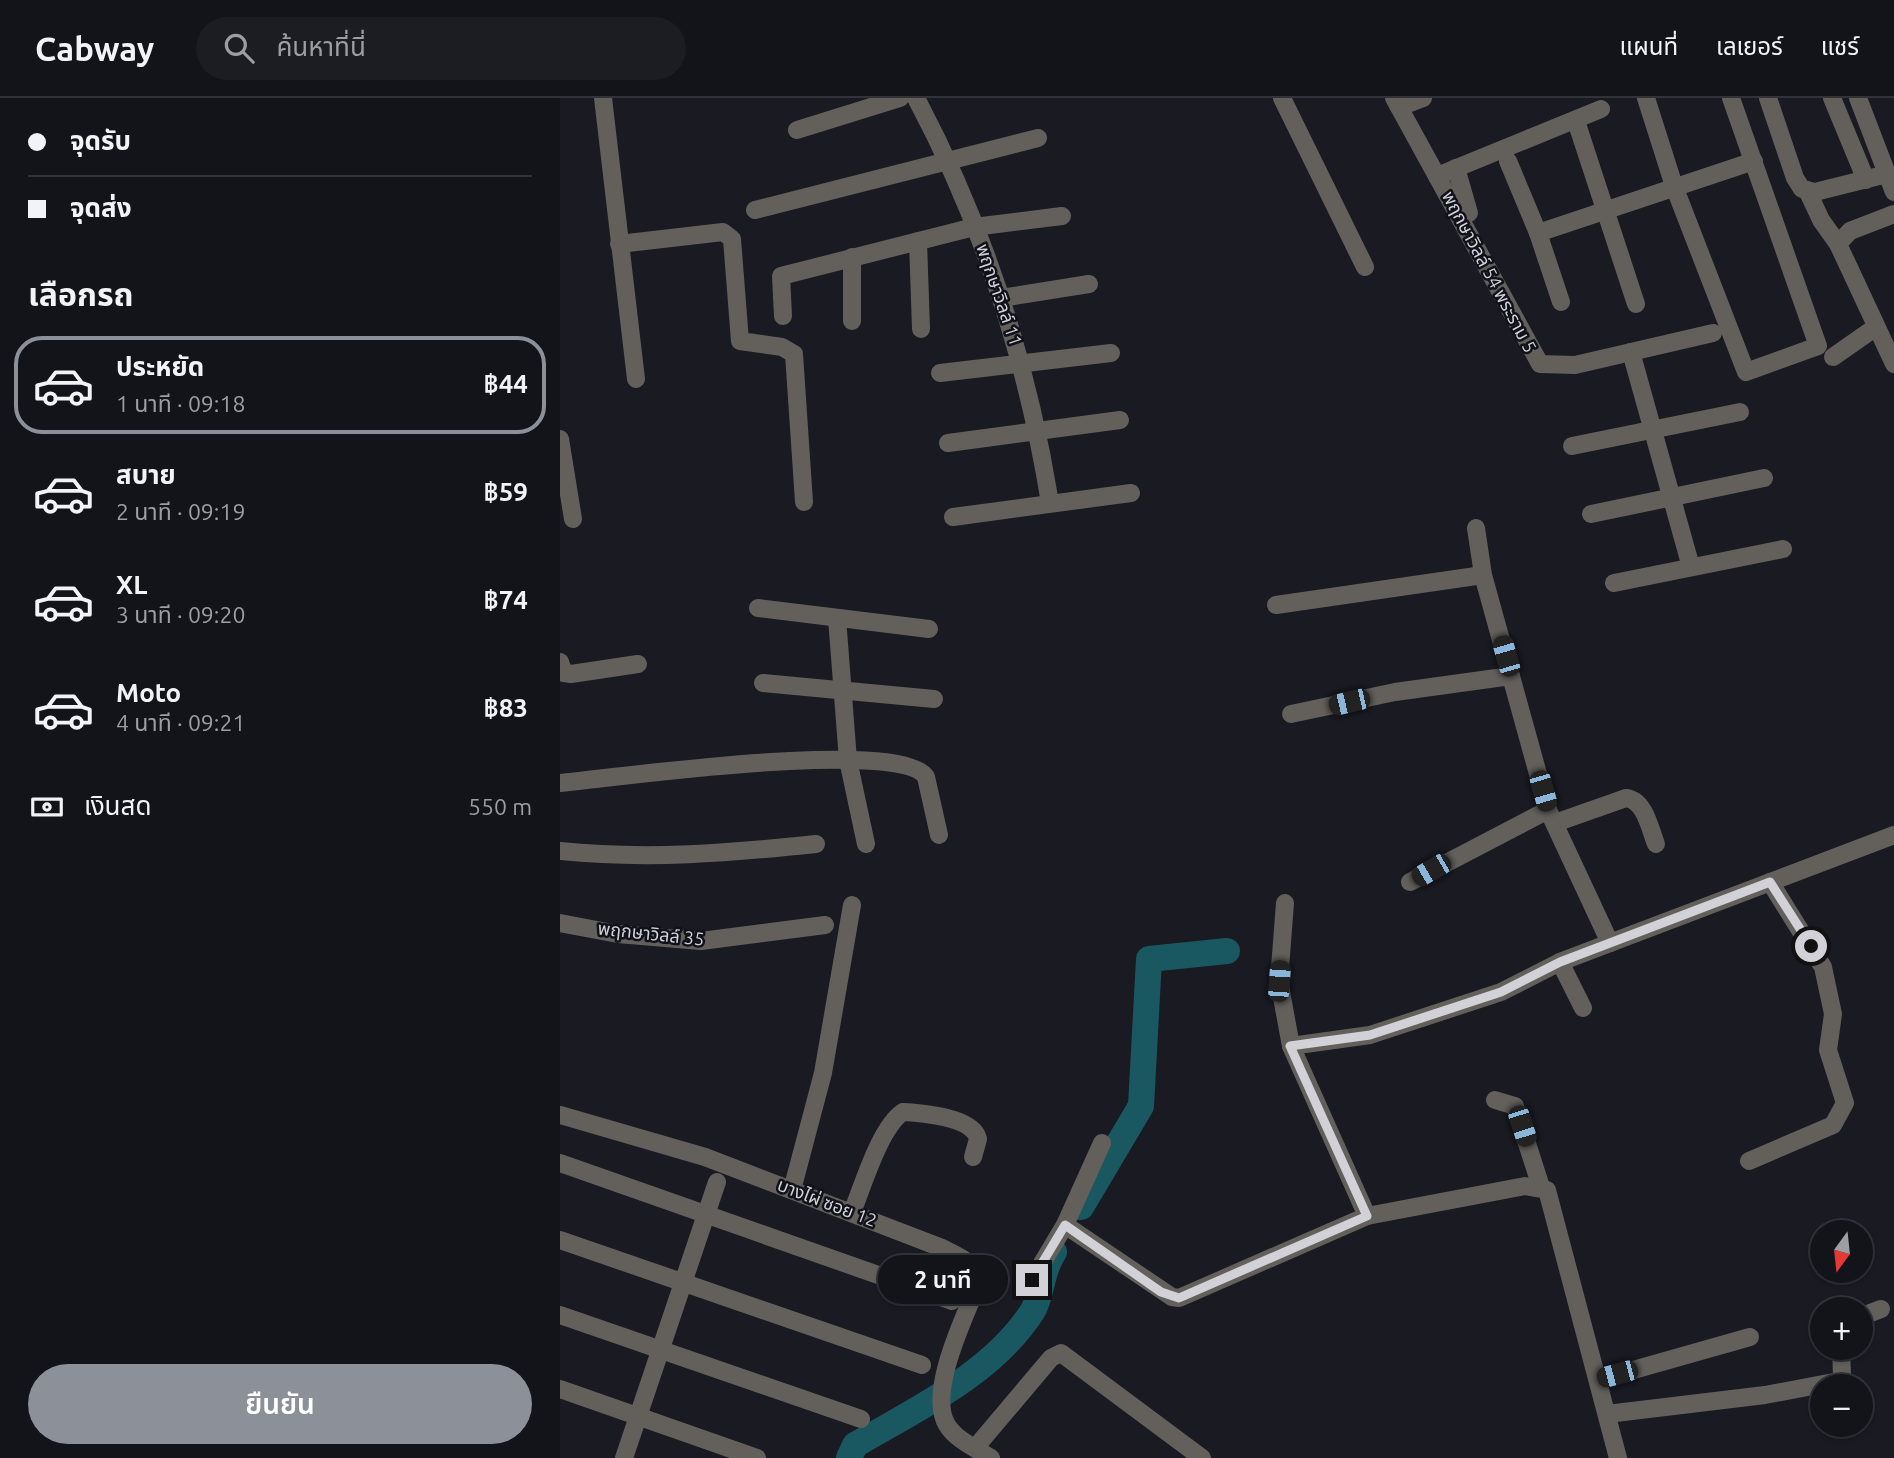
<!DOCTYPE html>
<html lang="th">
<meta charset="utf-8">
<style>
:root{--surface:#13141a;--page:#1c1d23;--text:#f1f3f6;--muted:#9d9ea2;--line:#323339;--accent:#8c9099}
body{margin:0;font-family:Ubuntu,"Noto Sans Thai",sans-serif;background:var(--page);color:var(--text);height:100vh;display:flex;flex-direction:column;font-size:26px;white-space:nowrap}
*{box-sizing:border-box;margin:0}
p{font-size:23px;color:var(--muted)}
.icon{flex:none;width:38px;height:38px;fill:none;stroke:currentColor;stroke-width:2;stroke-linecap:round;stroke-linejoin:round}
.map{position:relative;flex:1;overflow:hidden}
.side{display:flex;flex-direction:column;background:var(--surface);width:560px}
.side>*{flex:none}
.top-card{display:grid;align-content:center;height:154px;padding:0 28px;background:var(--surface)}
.needle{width:46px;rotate:195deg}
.fabs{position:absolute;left:1250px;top:1122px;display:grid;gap:14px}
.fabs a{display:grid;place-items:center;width:63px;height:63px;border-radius:50%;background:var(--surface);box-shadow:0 2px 5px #0004,0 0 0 2px var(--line);font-size:35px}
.end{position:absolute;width:32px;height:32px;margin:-16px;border:9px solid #d1d1d7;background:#111;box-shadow:0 0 0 4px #111}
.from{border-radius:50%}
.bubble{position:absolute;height:49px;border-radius:24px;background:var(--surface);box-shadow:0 2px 5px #0004,0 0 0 2px var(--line);font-size:23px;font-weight:600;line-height:49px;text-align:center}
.car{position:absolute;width:21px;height:42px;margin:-21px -10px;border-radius:9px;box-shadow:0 0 5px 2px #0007;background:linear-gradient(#222 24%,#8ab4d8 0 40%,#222 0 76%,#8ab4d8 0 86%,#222 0)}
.top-card b{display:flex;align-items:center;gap:24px;height:66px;font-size:26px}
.top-card b+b{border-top:2px solid var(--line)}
.top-card i{width:18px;height:18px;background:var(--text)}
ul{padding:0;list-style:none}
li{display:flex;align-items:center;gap:21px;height:98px;margin:0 14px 10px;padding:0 14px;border:4px solid transparent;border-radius:28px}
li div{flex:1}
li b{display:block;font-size:26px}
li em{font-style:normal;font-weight:600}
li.on{border-color:var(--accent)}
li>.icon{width:63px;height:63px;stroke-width:1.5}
h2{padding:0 28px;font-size:32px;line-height:84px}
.pay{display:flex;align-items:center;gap:18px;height:77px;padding:0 28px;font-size:26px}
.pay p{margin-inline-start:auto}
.cta{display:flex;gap:14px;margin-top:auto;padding:14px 28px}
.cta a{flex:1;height:80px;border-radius:42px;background:var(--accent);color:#fff;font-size:28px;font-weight:600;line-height:80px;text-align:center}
header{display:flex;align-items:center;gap:42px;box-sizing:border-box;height:98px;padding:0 35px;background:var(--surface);border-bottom:2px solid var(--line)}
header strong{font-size:33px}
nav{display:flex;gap:38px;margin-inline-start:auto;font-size:24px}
.search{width:490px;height:63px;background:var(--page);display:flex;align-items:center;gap:18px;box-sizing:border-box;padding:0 24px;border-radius:38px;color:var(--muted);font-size:26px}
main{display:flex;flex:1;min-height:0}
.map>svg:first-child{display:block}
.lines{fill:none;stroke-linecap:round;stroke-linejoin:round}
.river{stroke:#1a5861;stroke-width:26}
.minor{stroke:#63605c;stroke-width:18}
.route{stroke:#d1d1d7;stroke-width:9}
.labels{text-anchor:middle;stroke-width:5;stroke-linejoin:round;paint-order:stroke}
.street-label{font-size:18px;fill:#d1d1d7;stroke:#111119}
</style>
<header>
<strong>Cabway</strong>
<div class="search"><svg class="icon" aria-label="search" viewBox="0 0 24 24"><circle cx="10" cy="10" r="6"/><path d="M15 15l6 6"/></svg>ค้นหาที่นี่</div>
<nav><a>แผนที่</a><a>เลเยอร์</a><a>แชร์</a></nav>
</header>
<main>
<section class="side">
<div class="top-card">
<b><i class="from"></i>จุดรับ</b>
<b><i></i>จุดส่ง</b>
</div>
<h2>เลือกรถ</h2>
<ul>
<li class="on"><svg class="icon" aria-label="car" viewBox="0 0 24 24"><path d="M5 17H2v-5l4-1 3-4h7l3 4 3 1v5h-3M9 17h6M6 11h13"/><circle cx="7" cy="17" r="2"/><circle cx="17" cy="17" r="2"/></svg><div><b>ประหยัด</b><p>1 นาที · 09:18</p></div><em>฿44</em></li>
<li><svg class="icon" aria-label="car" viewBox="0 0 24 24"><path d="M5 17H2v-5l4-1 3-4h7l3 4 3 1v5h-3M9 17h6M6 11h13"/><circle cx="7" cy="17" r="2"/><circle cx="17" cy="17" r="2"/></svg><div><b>สบาย</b><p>2 นาที · 09:19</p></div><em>฿59</em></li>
<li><svg class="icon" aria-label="car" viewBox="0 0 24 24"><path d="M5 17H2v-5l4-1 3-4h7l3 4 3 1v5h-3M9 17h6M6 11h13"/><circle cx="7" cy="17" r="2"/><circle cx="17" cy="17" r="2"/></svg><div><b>XL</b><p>3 นาที · 09:20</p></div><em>฿74</em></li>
<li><svg class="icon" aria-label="car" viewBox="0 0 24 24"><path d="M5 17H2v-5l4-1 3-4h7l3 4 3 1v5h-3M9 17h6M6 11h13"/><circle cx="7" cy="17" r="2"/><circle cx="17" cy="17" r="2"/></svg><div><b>Moto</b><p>4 นาที · 09:21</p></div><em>฿83</em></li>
</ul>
<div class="pay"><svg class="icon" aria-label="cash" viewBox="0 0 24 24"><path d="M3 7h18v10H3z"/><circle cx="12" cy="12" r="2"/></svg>เงินสด<p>550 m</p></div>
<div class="cta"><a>ยืนยัน</a></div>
</section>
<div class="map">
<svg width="1334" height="1360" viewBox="0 0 1334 1360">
<rect width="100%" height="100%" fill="#191a22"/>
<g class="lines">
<g class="river">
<path d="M521,1109L581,1008L589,861L667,853"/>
<path d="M289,1360L295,1347C356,1311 432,1276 472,1214C483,1197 480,1174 494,1154"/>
</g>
<g class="minor">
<path d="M43,0L76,281"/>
<path d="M356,0C424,128 467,262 490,405"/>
<path d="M722,0L805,169"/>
<path d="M834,0L980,266L1015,267L1153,235"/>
<path d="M1086,0L1114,88L1186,274L1258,248L1171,0"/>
<path d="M1208,0L1235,80L1242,91L1255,94L1327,76"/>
<path d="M1272,0L1306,82"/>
<path d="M1298,0L1334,94"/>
<path d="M839,9L863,0"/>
<path d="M1017,26L1076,206"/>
<path d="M237,32L340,0"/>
<path d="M948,63L978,135"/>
<path d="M896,70L909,115"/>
<path d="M877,78L1041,11"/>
<path d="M1247,92L1261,122L1278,146"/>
<path d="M195,112L478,40"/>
<path d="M1334,116L1290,133L1278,146L1334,266"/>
<path d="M358,143L361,231"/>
<path d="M59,146L163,134L172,141L180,243L222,249L234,256L244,404"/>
<path d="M441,200L529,186"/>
<path d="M1001,204L978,135L1194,63"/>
<path d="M223,218L221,178L414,129L502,118"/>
<path d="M292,223V159"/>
<path d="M1071,254L1131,469"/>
<path d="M1273,259L1316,229"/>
<path d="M380,275L551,255"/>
<path d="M0,341L13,421"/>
<path d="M388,345L560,322"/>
<path d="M1012,348L1180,314"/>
<path d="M1031,416L1204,380"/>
<path d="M393,419L571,395"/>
<path d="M916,430L923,477L988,712L1050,845"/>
<path d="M1054,485L1223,451"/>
<path d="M716,507L923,477"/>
<path d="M198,510L369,531"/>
<path d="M277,520L288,662L306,746"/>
<path d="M0,564L4,575L11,576L78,566"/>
<path d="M203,585L374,601"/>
<path d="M731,616L835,594L951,578"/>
<path d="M0,685C54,680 340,639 366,679L379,737"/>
<path d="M995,725L1066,700C1085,702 1090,731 1096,746"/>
<path d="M0,753C87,762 170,755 256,746"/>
<path d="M850,784L988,712"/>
<path d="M725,805L719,883L731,948"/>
<path d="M0,825L58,836L141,843L265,827"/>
<path d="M1000,864L1023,910"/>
<path d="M935,1002L955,1008L981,1089"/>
<path d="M0,1017L145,1059L382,1150C399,1159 417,1164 418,1186C405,1218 367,1295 387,1327C396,1342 417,1351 431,1360"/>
<path d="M542,1045L505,1127L612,1199L619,1200L807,1118L965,1088L987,1092L1058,1360"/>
<path d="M1189,1063L1273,1027L1285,1005L1268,952L1273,916L1263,869L1210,784"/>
<path d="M0,1065L392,1203"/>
<path d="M232,1092L263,975L292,807"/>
<path d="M292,1114C303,1088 320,1029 343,1014C362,1015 413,1019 418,1041L413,1059"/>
<path d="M807,1118L731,948L810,937L941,894L1000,864L1334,737"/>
<path d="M0,1142L362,1267"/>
<path d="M472,1182L505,1127"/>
<path d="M0,1217L301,1321"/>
<path d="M1300,1219L1321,1211"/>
<path d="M1038,1282L1190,1239"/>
<path d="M0,1291L197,1360"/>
<path d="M1047,1316L1205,1297L1279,1283L1282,1278L1281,1250"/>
<path d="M415,1350L491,1260L501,1255L642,1360"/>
<path d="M64,1360L157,1084"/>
</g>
</g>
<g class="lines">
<path class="route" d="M472,1182L505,1127L601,1194L619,1200L807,1118L730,948L810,937L941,894L1000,864L1210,784L1251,848"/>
</g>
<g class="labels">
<g class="street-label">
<text transform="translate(929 174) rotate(62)" y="6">พฤกษาวิลล์ 54 พระราม 5</text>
<text transform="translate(439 197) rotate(71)" y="6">พฤกษาวิลล์ 11</text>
<text transform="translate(91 836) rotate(6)" y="6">พฤกษาวิลล์ 35</text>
<text transform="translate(267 1105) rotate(21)" y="6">บางไผ่ ซอย 12</text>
</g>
</g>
</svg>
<div class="fabs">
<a><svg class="needle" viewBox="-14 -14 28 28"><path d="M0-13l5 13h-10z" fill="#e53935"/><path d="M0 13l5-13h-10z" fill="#9d9ea2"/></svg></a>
<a>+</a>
<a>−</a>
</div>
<i class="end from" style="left:1251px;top:848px"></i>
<i class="end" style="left:472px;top:1182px"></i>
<div class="bubble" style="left:318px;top:1157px;width:130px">2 นาที</div>
<i class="car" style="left:946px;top:558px;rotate:344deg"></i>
<i class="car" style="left:789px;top:604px;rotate:257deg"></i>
<i class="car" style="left:983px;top:693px;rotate:164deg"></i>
<i class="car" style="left:871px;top:772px;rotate:240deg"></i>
<i class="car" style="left:719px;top:883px;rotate:4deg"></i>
<i class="car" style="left:962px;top:1028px;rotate:162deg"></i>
<i class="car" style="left:1057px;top:1276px;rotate:255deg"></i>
</div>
</main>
